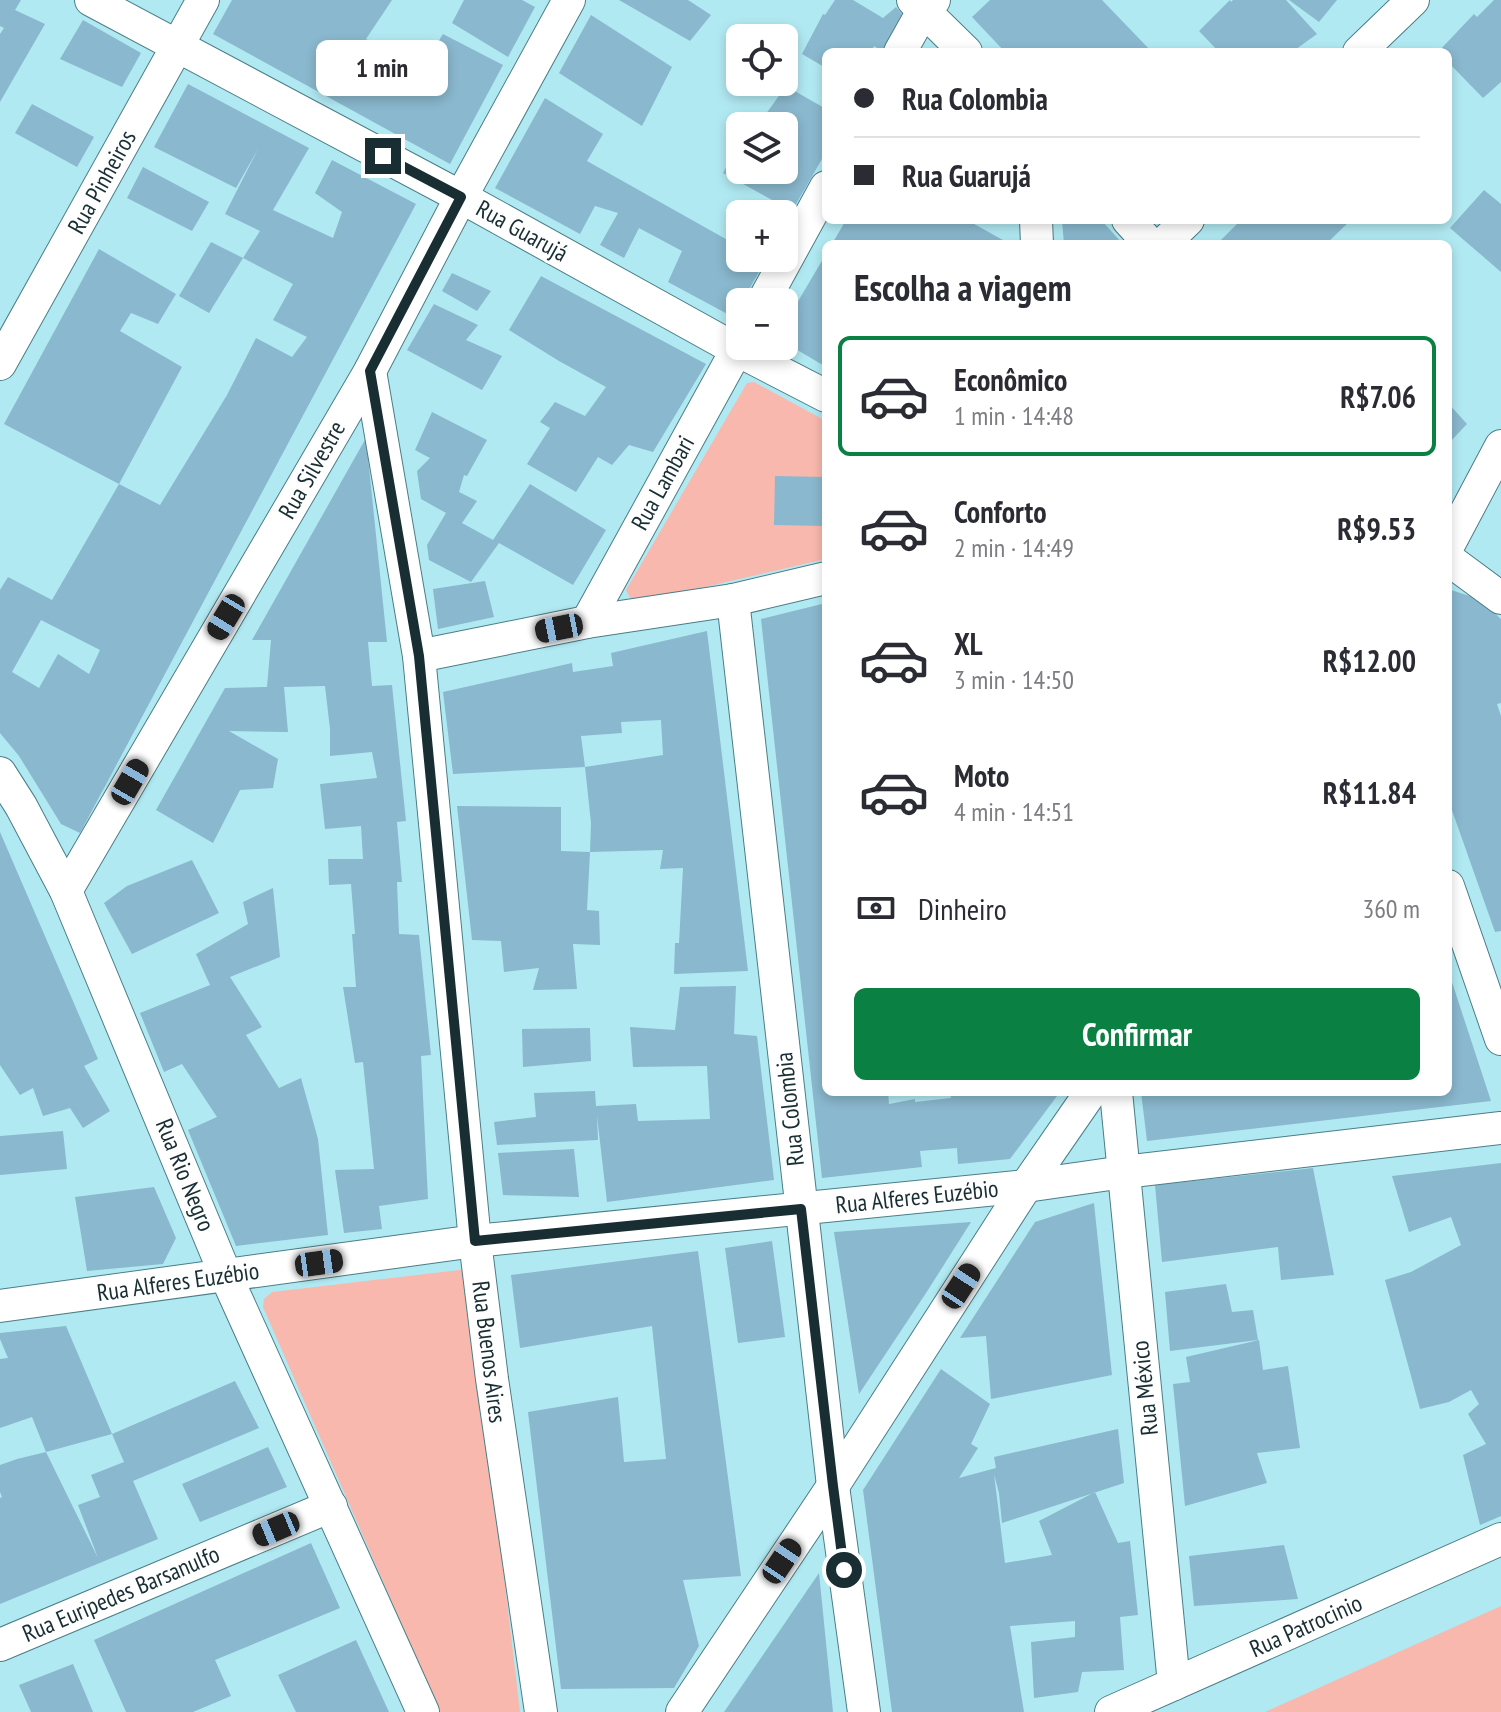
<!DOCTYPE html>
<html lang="pt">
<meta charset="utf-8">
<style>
:root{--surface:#fff;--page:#f7f7f7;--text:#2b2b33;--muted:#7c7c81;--line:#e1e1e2;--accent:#0b8043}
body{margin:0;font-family:"PT Sans Narrow",sans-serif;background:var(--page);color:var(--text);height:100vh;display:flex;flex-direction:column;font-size:30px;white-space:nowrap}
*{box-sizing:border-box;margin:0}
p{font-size:26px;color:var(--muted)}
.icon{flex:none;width:44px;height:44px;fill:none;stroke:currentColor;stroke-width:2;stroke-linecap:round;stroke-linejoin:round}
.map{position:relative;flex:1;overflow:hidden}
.drawer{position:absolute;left:822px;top:240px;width:630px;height:856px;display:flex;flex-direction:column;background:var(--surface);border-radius:12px;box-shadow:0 4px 12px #0003}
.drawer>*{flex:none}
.banner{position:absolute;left:822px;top:48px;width:630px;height:176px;border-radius:12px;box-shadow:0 4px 12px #0003;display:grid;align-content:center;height:176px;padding:0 32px;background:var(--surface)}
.tools{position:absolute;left:726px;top:24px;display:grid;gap:16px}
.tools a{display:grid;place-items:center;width:72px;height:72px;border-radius:12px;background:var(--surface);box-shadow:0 4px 12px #0003;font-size:40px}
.end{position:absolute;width:36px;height:36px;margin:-18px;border:10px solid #182e32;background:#fff;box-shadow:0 0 0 4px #fff}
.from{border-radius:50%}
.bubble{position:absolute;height:56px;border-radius:12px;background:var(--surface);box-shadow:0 4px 12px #0003;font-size:26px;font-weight:700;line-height:56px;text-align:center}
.car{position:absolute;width:24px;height:48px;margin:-24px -12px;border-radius:10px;box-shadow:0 0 6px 2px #0007;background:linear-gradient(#222 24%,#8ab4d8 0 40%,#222 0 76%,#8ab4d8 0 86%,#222 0)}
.banner b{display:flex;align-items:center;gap:28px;height:76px;font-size:30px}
.banner b+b{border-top:2px solid var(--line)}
.banner i{width:20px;height:20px;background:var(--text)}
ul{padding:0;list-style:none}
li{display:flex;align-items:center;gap:24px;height:120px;margin:0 16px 12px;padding:0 16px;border:4px solid transparent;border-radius:12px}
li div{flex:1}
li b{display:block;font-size:30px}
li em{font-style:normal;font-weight:700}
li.selected{border-color:var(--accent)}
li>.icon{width:72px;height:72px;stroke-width:1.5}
h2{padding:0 32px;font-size:36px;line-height:96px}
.pay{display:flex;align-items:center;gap:20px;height:88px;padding:0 32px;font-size:30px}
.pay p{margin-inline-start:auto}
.button{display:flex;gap:16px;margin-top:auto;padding:16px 32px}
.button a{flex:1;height:92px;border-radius:12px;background:var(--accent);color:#fff;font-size:32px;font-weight:700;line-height:92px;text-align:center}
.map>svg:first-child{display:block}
.green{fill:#f9b8ad}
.building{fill:#8ab8ce;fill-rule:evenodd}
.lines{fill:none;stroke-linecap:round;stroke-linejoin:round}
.street-casing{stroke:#497e87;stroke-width:34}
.street{stroke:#fff;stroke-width:32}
.route{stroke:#182e32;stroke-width:10}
.labels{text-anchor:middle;stroke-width:6;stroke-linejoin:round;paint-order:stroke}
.street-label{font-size:24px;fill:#182e32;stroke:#fefefe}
</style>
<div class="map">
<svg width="1501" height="1712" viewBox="0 0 1501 1712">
<rect width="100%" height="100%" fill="#b1e9f2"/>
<g class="green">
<path d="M754,382L826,421V559L640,602L630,598L626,590L747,383Z"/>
<path d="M468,1269L520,1712H440L263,1307L264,1299L272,1292Z"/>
<path d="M1501,1606V1712H1265Z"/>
</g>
<g class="building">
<path d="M0,0H21L15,10L45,24L0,102V34L4,28L0,26Z"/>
<path d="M232,0H392L366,39L422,68L443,34L503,65L450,164L213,34Z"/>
<path d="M464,0H522L535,7L508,57L452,23Z"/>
<path d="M619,0H688L711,15L690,41Z"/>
<path d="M835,0H853L883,18L896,7L902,14L882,51L874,46L871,52H826V68L802,54L823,14L825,15Z"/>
<path d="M990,0H1102L1152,52H1005L972,17Z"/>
<path d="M1230,0L1231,2L1233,0H1286L1317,34L1292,52H1219L1199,31Z"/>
<path d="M1289,0H1337L1319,22Z"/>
<path d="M1494,0H1501V82L1483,98L1448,62V52H1438L1474,14L1477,17Z"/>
<path d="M591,15L672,67L642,126L559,73Z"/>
<path d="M83,20L141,53L122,87L60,59Z"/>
<path d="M188,84L309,148L273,210L333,238L342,212L315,193L332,160L416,204L80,833L61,824L19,756L0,733V590L8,577L52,600L119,484L4,424L99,249L176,294L158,324L131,313L120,331L182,367L119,484L160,505L227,395L256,338L292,357L307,337L273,320L293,284L243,258L260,231L225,214L258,149L236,188L154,147ZM41,620L100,650L89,674L58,654L39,688L12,672Z"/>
<path d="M786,86L826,109V152L792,211L723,173L740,142V170H784V126H749L755,114L763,118Z"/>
<path d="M545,98L603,134L587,161L740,247V258H760L765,261L742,302H740V306L733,317L668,282L682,251L639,228L624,258L600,245L618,213L595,206L580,234L495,188Z"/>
<path d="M32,104L94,137L77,167L15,133Z"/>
<path d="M143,167L209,202L192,231L127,198Z"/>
<path d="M1484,190L1501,204V272L1450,228Z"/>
<path d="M846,220H967L1010,244H832Z"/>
<path d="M1062,220H1101L1123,244H1064Z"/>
<path d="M1241,220H1351L1326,244H1217Z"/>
<path d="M211,242L243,258L209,313L179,296Z"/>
<path d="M826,254V367L784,342V325Z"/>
<path d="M452,273L491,291L477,311L442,291Z"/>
<path d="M541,276L706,364L653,452L629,445L612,465L598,457L576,492L527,464L550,428L540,422L555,402L585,416L606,387L559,361L509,330Z"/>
<path d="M434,304L478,325L466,340L502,356L482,390L407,350Z"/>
<path d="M1448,403L1467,424L1448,444Z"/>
<path d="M432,412L487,440L467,476L464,475L459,492L477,501L462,523L493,540L530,484L606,530L573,585L499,543L471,582L429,560L427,545L446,513L421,499L417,471L430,458L415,450Z"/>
<path d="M366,438L387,642H368L372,686L392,685L406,821L397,822L402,882H397L399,934L419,935L431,1055L421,1056L428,1199L379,1206L382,1229L344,1233L335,1170L374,1169L363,1062L355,1063L343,987H356L352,934H355L351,884L329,885L328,859H363L361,826L325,829L320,784L377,778L372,752L330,756V729L325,686L284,687L288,732L229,731L278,759L273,788L240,790L213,843L156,810L225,688L267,687L271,640H252Z"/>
<path d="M775,476L826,477V526L774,525Z"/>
<path d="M485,581L494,617L438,629L433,589Z"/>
<path d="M1451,590L1479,599L1501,619V703L1497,704L1501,716V931L1495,932L1448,799V594Z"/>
<path d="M826,603V1092H888L889,1104L915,1099V1102L951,1098L950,1092H1060L1010,1159L958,1164L957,1148L920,1151L922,1167L822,1178L761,619Z"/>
<path d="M707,631L748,971L674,974L675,943H679L683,868L660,869L663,850L590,852L587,910L599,911L600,945L573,944L577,989L533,990L539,968L504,972L501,941L472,940L457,806L561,807V851L590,852L591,823L585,767L663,755L661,720L621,722L622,733L581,736L585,767L453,774L443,692L572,663L573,672L613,666L611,653Z"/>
<path d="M0,832L98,1059L84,1066L110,1111L83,1128L70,1108L43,1116L33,1088L20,1095L0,1065Z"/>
<path d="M192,860L219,913L132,954L104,903L127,886Z"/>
<path d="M273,888L280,957L230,977L262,1027L246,1035L279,1088L301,1078L318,1139L328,1235L236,1246L188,1130L217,1117L182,1064L164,1072L140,1013L210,985L196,954L248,924L243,902Z"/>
<path d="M1448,970L1491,1101L1147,1141L1141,1092H1448Z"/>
<path d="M736,986L734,1034L757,1036L774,1180L607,1202L597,1116L598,1140L497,1145L494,1122L536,1117L534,1093L595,1091L596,1106L636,1104L638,1121L710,1119L707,1066L633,1067L630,1027L675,1030L680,987Z"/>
<path d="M590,1028L591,1061L523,1067L522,1029Z"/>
<path d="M63,1131L67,1169L0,1175V1136Z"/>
<path d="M574,1149L579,1197L503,1195L498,1153Z"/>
<path d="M1501,1163V1516L1480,1525L1463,1455L1486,1444L1468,1414L1479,1404L1471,1390L1449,1402L1420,1409L1385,1280L1411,1272L1461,1245L1451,1217L1409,1232L1392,1176Z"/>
<path d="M1313,1168L1334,1275L1281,1280L1278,1247L1162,1262L1155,1185Z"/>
<path d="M154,1187L176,1238L163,1264L87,1271L75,1197Z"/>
<path d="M1094,1203L1112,1375L991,1399L986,1336L960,1338L1035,1222Z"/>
<path d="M971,1222L928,1290L859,1394L834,1232Z"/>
<path d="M772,1241L785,1337L738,1343L725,1248Z"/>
<path d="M698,1251L741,1576L683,1580L699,1646L674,1688L561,1689L528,1412L618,1397L624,1462L666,1459L652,1326L520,1348L511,1275Z"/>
<path d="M1226,1284L1232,1312L1253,1310L1258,1340L1170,1351L1165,1292Z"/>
<path d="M66,1326L112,1434L46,1452L32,1417L0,1428V1359L8,1358L0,1339V1333Z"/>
<path d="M1259,1340L1263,1370L1288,1366L1300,1448L1257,1453L1267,1483L1185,1506L1173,1384L1190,1382L1186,1357Z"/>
<path d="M941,1369L990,1404L971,1444L978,1448L959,1478L996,1468L994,1457L1118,1429L1124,1483L1002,1523L999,1493L994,1474L1005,1563L1052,1555L1039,1521L1095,1492L1118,1543L1130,1541L1138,1615L1120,1617L1124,1670L1082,1672L1078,1692L1034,1698L1031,1642L1075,1637V1621L1010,1626L1024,1712H892L863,1490Z"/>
<path d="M235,1381L259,1428L133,1481L158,1539L0,1604V1498L2,1497L0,1492V1465L17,1459L46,1452L98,1558L78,1505L100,1497L91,1475L124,1462L112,1434Z"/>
<path d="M268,1447L287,1487L200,1522L182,1484Z"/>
<path d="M311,1543L340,1608L215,1660L231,1696L193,1712H126L94,1640Z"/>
<path d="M1284,1545L1298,1599L1194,1606L1189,1556Z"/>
<path d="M819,1573L833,1712H724Z"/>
<path d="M356,1640L389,1712H296L278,1675Z"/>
<path d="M73,1664L93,1712H31L19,1685Z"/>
</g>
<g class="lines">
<defs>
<g id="street">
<path d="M91,0L461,197L737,350L826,396"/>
<path d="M913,0L966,52"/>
<path d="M900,52L923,11L934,0"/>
<path d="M1359,52L1413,0"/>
<path d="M1036,220L1037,244"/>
<path d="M1128,220L1150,244"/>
<path d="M1163,244L1188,220"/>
<path d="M763,302L826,187"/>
<path d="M0,364L203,0"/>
<path d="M370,371L419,656L475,1241L492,1379L541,1712"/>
<path d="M1448,546L1501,446"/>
<path d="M1448,559L1501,598"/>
<path d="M733,600L833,1486L864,1712"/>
<path d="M587,622L740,344"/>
<path d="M419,656L587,622L733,600L826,578"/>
<path d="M0,773L21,806L66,891L226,1276L423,1712"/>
<path d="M1448,886L1501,1039"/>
<path d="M66,891L370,371L461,197L569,0"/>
<path d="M1116,1092L1174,1684"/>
<path d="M0,1306L475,1241L1026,1186L1124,1172L1501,1128"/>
<path d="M0,1645L331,1506"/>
<path d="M682,1712L833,1486L1026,1186L1091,1092"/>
<path d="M1111,1712L1501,1539"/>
</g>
</defs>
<use href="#street" class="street-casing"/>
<use href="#street" class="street"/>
</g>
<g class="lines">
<path class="route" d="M383,156L461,197L370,371L419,656L475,1241L801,1209L833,1486L844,1570"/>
</g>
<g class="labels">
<g class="street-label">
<text transform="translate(102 182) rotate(-61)" y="8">Rua Pinheiros</text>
<text transform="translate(522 231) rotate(29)" y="8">Rua Guarujá</text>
<text transform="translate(312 470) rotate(-60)" y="8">Rua Silvestre</text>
<text transform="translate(663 483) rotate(-61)" y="8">Rua Lambari</text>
<text transform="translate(790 1109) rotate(-96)" y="8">Rua Colombia</text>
<text transform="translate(185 1175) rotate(68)" y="8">Rua Rio Negro</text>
<text transform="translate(917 1197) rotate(-6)" y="8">Rua Alferes Euzébio</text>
<text transform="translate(178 1282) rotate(-8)" y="8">Rua Alferes Euzébio</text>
<text transform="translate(489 1352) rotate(83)" y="8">Rua Buenos Aires</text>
<text transform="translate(1145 1388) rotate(-96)" y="8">Rua México</text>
<text transform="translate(121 1594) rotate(-23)" y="8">Rua Euripedes Barsanulfo</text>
<text transform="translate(1306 1626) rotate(-24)" y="8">Rua Patrocinio</text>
</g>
</g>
</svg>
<div class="tools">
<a><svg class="icon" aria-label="locate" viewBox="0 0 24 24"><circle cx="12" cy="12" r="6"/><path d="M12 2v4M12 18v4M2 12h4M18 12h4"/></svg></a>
<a><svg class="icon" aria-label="layers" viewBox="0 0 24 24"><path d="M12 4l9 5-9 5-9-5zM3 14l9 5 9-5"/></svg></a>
<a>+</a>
<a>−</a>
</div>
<i class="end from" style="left:844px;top:1570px"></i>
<i class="end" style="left:383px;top:156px"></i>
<div class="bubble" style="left:316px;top:40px;width:132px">1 min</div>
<i class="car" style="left:226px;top:617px;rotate:211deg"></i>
<i class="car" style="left:559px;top:628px;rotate:259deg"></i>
<i class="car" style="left:130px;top:782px;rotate:30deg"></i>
<i class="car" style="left:319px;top:1263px;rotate:82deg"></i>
<i class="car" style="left:961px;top:1286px;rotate:33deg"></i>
<i class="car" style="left:276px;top:1529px;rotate:247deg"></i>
<i class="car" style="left:782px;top:1561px;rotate:34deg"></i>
<div class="banner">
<b><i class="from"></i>Rua Colombia</b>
<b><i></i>Rua Guarujá</b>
</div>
<section class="drawer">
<h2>Escolha a viagem</h2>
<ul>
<li class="selected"><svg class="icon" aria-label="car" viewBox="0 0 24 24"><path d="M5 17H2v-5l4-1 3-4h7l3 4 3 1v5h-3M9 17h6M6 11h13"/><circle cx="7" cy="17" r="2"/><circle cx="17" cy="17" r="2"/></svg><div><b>Econômico</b><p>1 min · 14:48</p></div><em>R$7.06</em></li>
<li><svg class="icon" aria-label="car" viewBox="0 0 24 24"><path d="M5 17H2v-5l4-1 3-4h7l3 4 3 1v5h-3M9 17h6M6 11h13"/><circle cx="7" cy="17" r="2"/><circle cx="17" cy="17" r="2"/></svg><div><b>Conforto</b><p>2 min · 14:49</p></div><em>R$9.53</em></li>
<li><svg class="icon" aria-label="car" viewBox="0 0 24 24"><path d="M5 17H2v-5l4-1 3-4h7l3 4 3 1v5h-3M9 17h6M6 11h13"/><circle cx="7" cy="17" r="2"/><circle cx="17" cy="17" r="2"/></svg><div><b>XL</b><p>3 min · 14:50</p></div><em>R$12.00</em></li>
<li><svg class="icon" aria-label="car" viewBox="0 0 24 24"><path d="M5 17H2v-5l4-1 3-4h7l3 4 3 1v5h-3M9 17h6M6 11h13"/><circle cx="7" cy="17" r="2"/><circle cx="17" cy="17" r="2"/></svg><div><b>Moto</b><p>4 min · 14:51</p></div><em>R$11.84</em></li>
</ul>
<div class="pay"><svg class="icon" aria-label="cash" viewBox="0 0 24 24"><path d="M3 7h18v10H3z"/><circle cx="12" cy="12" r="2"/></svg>Dinheiro<p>360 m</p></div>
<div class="button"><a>Confirmar</a></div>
</section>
</div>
